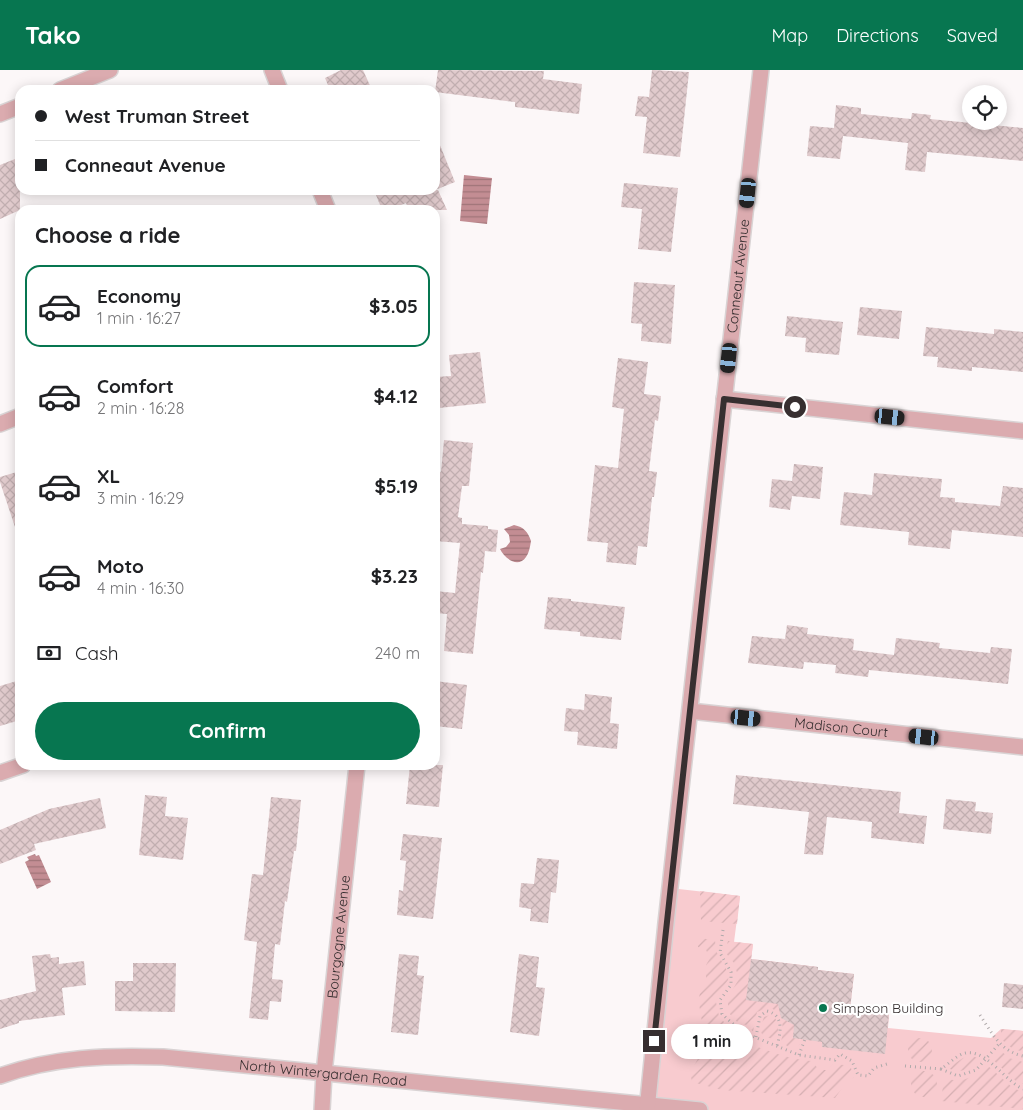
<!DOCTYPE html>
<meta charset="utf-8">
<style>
:root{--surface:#fff;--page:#f2f2f2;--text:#202124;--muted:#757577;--line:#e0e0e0;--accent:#077650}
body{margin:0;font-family:Quicksand,sans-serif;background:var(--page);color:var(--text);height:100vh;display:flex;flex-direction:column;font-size:19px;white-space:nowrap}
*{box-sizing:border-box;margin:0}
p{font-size:16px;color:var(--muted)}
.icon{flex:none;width:28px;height:28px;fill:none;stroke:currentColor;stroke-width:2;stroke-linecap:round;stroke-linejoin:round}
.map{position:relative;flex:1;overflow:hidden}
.side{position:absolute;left:15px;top:135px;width:425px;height:565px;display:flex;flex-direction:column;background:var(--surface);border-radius:15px;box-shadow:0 2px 12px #0003}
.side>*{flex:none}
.top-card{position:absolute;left:15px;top:15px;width:425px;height:110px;border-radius:15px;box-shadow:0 2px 12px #0003;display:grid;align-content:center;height:110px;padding:0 20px;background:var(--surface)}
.tools{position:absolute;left:962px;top:15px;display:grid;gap:10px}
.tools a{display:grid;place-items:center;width:45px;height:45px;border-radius:50%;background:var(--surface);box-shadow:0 2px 12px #0003;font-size:25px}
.end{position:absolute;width:22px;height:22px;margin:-11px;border:6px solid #372f30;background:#fff;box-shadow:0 0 0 2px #fff}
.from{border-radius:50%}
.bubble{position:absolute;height:35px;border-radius:18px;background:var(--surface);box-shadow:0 2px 12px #0003;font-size:16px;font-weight:700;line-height:35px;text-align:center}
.car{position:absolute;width:15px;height:30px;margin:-15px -8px;border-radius:6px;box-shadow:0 0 4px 1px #0007;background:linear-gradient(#222 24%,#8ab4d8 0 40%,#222 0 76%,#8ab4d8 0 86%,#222 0)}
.top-card b{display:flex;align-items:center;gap:18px;height:48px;font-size:19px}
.top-card b+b{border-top:1px solid var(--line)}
.top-card i{width:12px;height:12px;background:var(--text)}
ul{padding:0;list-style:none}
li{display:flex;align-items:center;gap:15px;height:82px;margin:0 10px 8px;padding:0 10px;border:2px solid transparent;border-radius:15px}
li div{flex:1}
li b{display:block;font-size:19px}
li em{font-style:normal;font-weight:700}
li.on{border-color:var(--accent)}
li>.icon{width:45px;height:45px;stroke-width:1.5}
h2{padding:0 20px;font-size:22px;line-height:60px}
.pay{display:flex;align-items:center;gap:12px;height:55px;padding:0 20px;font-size:19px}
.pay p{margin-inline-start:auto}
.button{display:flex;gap:10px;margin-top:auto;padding:10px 20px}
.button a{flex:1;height:58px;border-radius:30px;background:var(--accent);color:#fff;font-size:20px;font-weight:700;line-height:58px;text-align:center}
header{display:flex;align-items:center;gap:30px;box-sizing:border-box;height:70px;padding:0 25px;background:var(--accent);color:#fff}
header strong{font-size:24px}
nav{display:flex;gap:28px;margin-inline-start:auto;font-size:18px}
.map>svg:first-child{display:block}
.park{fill:#f8cbcf}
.garden{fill:url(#garden-furrows)}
.water{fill:url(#water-rules)}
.building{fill:url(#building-cross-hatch)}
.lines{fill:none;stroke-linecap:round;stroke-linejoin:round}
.minor-casing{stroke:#d9d3d4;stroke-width:18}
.path{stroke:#b0aaab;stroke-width:3;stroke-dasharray:1 4;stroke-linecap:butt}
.minor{stroke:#dbabaf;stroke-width:15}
.route{stroke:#372f30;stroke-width:6}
.poi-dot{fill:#077650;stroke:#fff;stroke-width:2}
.labels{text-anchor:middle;stroke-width:4.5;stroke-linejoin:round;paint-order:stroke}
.street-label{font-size:14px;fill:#372f30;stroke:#fff}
.poi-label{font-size:14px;fill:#372f30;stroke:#fff;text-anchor:start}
</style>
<header>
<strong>Tako</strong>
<nav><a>Map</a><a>Directions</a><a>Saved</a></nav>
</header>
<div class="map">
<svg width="1023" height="1040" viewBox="0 0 1023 1040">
<defs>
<pattern id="garden-furrows" width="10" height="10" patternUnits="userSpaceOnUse" patternTransform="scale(1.25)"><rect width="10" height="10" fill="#f8cbcf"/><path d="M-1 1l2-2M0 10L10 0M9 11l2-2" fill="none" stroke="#d5afb2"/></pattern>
<pattern id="water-rules" width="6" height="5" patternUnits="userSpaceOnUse" patternTransform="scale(1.25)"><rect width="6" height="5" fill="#c38d93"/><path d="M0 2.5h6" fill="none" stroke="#9f7478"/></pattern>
<pattern id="building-cross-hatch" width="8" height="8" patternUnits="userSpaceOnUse" patternTransform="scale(1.25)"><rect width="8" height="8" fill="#e0cacc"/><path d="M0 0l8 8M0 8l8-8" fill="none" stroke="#c1aeb0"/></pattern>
</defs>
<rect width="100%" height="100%" fill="#fcf7f8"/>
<path class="park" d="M670,818L740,826L734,872L753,874L751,889L818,897V900L854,904L850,939L889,944L888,958L991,968L1001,959L1023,961V1040H700L648,1035Z"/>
<g class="garden">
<path d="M700,821L740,826L737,854L701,851Z"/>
<path d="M698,868L715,870L716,881L729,904L728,910L719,923L716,932L719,946L737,968C747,968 750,974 758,977C776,984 794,990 812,991L819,1000H827L833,994L844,995L851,998L854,1007L845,1014L835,1028L722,1020L692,1012L690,1002C699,988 707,976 694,962L698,954L702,952L699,934L700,917L706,912V895L710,888L706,880L698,877Z"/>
<path d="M728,871L753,874L746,930L796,936L793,968L802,969L799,975L789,977L781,972L783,962L782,950H785L780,944L770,937L757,942L753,962L748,955L739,954L728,942V927L739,909L734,893L725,882Z"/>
<path d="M770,945L774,946C779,955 779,961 776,970L763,966L760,960L764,947Z"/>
<path d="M1001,959L1023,961V981L1014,980L1001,969Z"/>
<circle cx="920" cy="980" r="12"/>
<path d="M999,979L1009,988L1023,992V1014L1017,1012L991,988Z"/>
<path d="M971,986L982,989L974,997L957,1002L948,998L963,988Z"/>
<path d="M987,995L1013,1018L1023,1022V1039L941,1031L944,1008C965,1014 970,1008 987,995Z"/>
<circle cx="924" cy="1014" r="13"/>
</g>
<g class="water">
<path d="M464,105L492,108L487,154L460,151Z"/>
<path d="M514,455C524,457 528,462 531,471C530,477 529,483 526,487C518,499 504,488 500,479L506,477L510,472L509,465L504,459Z"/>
<path d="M35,784L36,786L39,785L51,812L37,819L25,792L29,790L27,787Z"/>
</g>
<g class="building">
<path d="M341,0H363L372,20H330L325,8Z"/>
<path d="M438,0L544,1L543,9L582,14L579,44L515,37V32L435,22Z"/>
<path d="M652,0L689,2L680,87L643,83L647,47L635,46L638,26L649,27Z"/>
<path d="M836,35L861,38V44L911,49L912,43L931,45L930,49L1023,58V91L927,82L925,102L905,100L908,73L843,66L840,89L807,86L810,56L834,58Z"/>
<path d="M435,63L455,112L435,120H438L447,140H409L406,133L389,140H382L374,120H435Z"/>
<path d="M20,87V140L0,149V95Z"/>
<path d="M624,113L678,118L671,182L638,179L642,139L621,137Z"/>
<path d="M634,212L675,215L671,274L641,271L642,254L631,253Z"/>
<path d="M860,237L902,241L899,269L857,265Z"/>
<path d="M787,246L843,252L839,285L805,282L806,268L785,266Z"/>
<path d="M926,257L994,264V259L1023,262V302L972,297V301L937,297L938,287L923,286Z"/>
<path d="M480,282L486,333L439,338L436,307L451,306L449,285Z"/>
<path d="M618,288L648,292L644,324L661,326L658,351L655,350L649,401L657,402L654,427H652L647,477L638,476L636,495L606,492L608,473L587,471L595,395L618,398L624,339L612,337Z"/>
<path d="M444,370L473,373L469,416H462L458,447L462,448V454L488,456V459L498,460L496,482L485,481L483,503L481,502L473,584L444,581L447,544L435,543V521L455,523L460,473L435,471V430L438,401L441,402Z"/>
<path d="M794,394L823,397L820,429L792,426L790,440L769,437L772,409L792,411Z"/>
<path d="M20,401V463H17L0,412V407Z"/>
<path d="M874,403L942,409L940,427L955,428V432L1000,436L1003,416L1023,418V467L952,460L950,479L908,475L909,462L840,455L844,422L872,425Z"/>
<path d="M548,527L571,529V531L625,537L621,570L580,566V562L544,559Z"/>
<path d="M787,555L808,558L807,564L854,569L853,580L894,585L896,568L940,573L939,578L990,583L991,577L1012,579L1008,614L869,600L868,607L835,603L836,595L804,592L803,599L748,593L752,566L785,569Z"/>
<path d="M20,610V650L0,656V616Z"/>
<path d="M435,611L467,615L462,659L435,656Z"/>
<path d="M585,624L612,627L610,653L619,654L617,679L577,675L578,662L564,661L566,638L584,640Z"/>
<path d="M410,695H443L439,737L406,734Z"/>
<path d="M736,705L901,722L899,743L927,746L924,774L871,768L872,752L827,747L823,785L804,784L809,742L733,734Z"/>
<path d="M145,725L167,727L165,746L188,748L183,790L139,785Z"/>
<path d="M271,727L301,730L296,781H294L287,832L285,831L280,875L275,874L272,909L283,910L281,932L270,931L268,950L249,948L257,872L244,870L252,804L263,805Z"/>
<path d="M100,728L106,758L34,774L36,780L0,794V760L49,739Z"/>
<path d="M946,729L976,732L975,741L993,743L991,764L943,759Z"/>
<path d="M403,764L442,768L433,849L397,845L399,820L403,821L406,791L400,790Z"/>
<path d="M537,788L559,790L556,823L551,822L548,853L530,851L531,839L519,837L521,813L534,814Z"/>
<path d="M50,884L51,888L59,887V894L84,891L86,915L62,918L65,945L19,951V953L0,959V930L36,921L32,886Z"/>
<path d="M399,884L419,886L417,905L424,906L418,965L391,962Z"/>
<path d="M519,884L539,887L536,917L545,918L539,966L510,962Z"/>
<path d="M751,889L818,897V900L854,904L850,939L889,944L885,984L822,977V972L793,968L794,955L781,948L778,934L746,930Z"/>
<path d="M133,893H176L175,942L115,941V911H133Z"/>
<path d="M1004,913L1023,915V939L1002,937Z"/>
</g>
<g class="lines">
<defs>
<g id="minor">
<path d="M272,0L280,20"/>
<path d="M60,20L110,0"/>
<path d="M0,44L20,36"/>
<path d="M320,120L328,140"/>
<path d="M724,329L1023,361"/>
<path d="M0,354L20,346"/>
<path id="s1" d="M690,641L1023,677"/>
<path d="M0,703L23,695"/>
<path id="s2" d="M0,1006C53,987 107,985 163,987L700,1040"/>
<path id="s3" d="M322,1040L324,1003L357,695"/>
<path id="s4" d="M647,1040L666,853L761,0"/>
</g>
</defs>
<use href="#minor" class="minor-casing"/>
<g class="path">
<path d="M723,860L720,883L731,902V915L720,930L722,944L742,962L799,985L835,990L840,984L852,991L858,1005L868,1006L874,998L887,994"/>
<path d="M980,945C992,963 1000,981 1023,986"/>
<path d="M756,967L760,946L767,941C784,945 781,962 777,976"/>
<path d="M799,985L805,969"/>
<path d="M905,996L941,999C947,995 953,989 960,985C983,973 1004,1011 1023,1019"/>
<path d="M941,999L958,1006L976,1000L999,974"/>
</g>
<use href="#minor" class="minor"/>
</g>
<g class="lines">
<path class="route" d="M654,971L724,329L795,337"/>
</g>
<circle class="poi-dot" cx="823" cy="938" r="5"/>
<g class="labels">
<g class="street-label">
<text dy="5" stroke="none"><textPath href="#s4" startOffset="839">Conneaut Avenue</textPath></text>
<text dy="5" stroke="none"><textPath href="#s1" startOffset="152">Madison Court</textPath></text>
<text dy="5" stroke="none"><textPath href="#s3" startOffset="174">Bourgogne Avenue</textPath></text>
<text dy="5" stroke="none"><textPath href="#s2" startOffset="326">North Wintergarden Road</textPath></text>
</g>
<g class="poi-label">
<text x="833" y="943">Simpson Building</text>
</g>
</g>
</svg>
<div class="tools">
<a><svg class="icon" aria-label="locate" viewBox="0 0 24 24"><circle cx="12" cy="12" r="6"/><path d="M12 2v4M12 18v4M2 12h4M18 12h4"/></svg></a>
</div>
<i class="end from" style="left:795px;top:337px"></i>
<i class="end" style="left:654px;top:971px"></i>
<div class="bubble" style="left:671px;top:954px;width:82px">1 min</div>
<i class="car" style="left:748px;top:123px;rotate:186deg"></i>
<i class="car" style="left:729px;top:288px;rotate:186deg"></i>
<i class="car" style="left:890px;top:347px;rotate:96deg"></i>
<i class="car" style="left:746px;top:648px;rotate:96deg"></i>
<i class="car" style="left:924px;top:667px;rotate:276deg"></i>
<div class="top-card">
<b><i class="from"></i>West Truman Street</b>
<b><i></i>Conneaut Avenue</b>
</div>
<section class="side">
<h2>Choose a ride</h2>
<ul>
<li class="on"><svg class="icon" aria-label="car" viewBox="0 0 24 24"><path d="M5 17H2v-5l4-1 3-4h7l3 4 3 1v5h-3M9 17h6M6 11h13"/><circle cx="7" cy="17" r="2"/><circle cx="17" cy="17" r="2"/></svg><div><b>Economy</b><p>1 min · 16:27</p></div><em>$3.05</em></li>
<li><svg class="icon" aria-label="car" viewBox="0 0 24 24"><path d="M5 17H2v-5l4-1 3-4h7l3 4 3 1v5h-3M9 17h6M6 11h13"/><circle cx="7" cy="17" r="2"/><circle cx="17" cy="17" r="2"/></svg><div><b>Comfort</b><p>2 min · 16:28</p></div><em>$4.12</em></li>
<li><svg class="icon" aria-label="car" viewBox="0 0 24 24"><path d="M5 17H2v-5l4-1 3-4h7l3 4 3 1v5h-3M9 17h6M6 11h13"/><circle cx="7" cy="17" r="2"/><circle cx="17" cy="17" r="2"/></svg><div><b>XL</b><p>3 min · 16:29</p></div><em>$5.19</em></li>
<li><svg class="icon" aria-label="car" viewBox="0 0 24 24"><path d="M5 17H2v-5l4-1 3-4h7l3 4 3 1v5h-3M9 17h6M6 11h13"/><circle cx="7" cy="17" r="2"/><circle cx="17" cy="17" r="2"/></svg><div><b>Moto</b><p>4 min · 16:30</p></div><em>$3.23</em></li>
</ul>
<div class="pay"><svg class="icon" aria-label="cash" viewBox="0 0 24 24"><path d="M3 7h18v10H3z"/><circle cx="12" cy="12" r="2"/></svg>Cash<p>240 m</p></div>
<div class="button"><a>Confirm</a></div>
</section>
</div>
